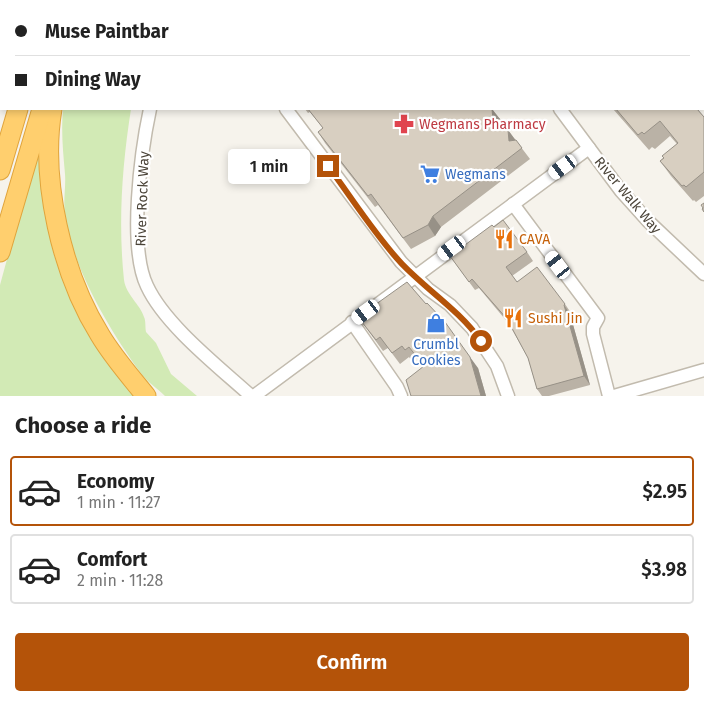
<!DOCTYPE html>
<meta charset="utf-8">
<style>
:root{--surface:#fff;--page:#f6f6f6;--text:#222;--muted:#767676;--line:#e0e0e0;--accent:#b45309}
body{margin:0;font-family:"Fira Sans",sans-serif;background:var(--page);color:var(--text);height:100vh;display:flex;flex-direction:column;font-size:19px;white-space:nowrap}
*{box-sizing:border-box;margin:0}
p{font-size:16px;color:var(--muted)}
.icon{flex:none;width:28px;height:28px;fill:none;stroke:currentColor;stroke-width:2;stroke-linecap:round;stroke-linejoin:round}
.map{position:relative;height:396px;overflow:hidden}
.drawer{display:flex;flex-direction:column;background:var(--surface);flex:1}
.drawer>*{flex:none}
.guide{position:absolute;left:0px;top:0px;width:705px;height:110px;box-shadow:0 2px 8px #0003;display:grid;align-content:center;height:110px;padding:0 15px;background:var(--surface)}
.end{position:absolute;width:22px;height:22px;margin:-11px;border:6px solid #b45309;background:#fff;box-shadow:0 0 0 2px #fff}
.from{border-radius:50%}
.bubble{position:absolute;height:35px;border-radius:5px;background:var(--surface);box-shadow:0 2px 8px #0003;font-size:16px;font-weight:600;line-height:35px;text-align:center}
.car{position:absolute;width:15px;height:30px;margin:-15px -8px;border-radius:6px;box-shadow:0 0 4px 1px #0007;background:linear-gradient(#fff 24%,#345 0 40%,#fff 0 76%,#345 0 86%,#fff 0)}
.guide b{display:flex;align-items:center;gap:18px;height:48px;font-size:19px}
.guide b+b{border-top:1px solid var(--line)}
.guide i{width:12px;height:12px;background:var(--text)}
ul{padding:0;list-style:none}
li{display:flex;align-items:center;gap:15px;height:70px;margin:0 10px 8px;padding:0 5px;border:2px solid var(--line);border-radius:5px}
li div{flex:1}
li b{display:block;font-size:19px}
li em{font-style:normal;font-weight:600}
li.selected{border-color:var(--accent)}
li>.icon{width:45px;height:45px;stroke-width:1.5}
h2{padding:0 15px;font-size:22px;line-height:60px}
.primary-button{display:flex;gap:10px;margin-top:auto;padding:10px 15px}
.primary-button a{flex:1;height:58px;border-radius:5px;background:var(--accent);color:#fff;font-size:20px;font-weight:600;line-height:58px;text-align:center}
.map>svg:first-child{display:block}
.green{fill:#d2eab5}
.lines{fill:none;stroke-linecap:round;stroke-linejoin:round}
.minor-casing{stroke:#c2bbae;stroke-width:15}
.highway-casing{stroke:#e0a43c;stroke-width:21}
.minor{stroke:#fff;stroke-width:12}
.highway{stroke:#ffcf6e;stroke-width:19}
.wall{fill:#bab2a6}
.shaded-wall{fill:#979187}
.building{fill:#d8cfc1;stroke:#979187}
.route{stroke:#b45309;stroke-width:6}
.labels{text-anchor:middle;stroke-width:4.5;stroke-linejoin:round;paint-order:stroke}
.health-label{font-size:14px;fill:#be3a42;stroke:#fff;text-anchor:start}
.shop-label{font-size:14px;fill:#366cbe;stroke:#fff;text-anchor:start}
.street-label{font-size:14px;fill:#4b4439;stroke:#fff}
.food-label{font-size:14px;fill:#c56008;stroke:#fff;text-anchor:start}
</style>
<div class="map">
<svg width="704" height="396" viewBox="0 0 704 396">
<rect width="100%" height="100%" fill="#f6f3ec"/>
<g class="green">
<path d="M63,109H131C122,166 118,223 124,280C126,295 140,304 144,317C146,321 145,327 146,332L156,343L171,374L197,396H165C157,388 147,382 140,372C109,329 73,269 65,215C63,201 66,187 65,174C63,152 61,131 63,109Z"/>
<path d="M43,127L48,219L54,255L81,322L106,362L135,396H0V285Z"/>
</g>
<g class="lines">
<defs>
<g id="minor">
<path d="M191,0L193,1"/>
<path d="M476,0L477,1"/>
<path d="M627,0L628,1"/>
<path d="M180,1V0"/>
<path d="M704,96V97"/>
<path d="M150,109C141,151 128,247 147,286C165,325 219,367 251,396"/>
<path d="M286,109L401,262L428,289L450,305L472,328L497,366L508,396"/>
<path d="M560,109L621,191L648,221L704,274"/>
<path d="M513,204L598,318L593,327V334L609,396"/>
<path d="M352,322L397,387L401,396"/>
<path d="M254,396L589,148"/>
<path d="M614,396L704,370"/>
</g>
<g id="highway">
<path d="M49,1V0"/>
<path d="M74,1V0"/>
<path d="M52,109C40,181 62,274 100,335C113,357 130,376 146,396"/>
<path d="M0,170L18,109"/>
<path d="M0,252L42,109"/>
</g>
</defs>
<use href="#minor" class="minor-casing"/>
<use href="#highway" class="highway-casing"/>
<use href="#minor" class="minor"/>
<use href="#highway" class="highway"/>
</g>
<g class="wall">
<path d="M305,109H492L530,159L441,227L435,236L411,249L378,205L375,207L325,143L318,132L323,128L310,112L308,113Z"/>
<path d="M613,109H697L704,117V196L696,202L694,200L693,201L671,176L660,161L677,144L670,136L655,149L652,147L649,150Z"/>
<path d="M527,252L533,261L512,276L517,282L565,304L571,313L570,314L590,385L549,396H542L537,389L528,358L509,324L479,288L475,290L450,256Z"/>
<path d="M358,317L478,368L486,396H411L424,367L417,358L412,361L409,357L400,364L388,348L383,351Z"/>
</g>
<g class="shaded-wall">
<path d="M492,109L500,119L493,120Z"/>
<path d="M500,119L508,130H501Z"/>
<path d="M508,130L516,141H509Z"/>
<path d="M433,216L441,227L435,236L428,225Z"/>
<path d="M564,305L570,314L590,385L584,376Z"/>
<path d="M470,357L478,368L486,396H481Z"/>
</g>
<g class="building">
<path d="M337,0H399L402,1H336Z"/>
<path d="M530,0H603L605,1H528Z"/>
<path d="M308,109H492L493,120L500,119L501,130H508L509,141L516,140L522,148L433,216L428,225L403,238L371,194L368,196L318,132L323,128Z"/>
<path d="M616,109H697L704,117V172L686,187L684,185L682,186L660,161L664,158L662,156L678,143L660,121L644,134L642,132L638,135Z"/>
<path d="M704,203V212L702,209L703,208L701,205Z"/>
<path d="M503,220L527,252L506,267L517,282L537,267L565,304L564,305L584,376L537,389L528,358L507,319L472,279L469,282L450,256L492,225L494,227Z"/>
<path d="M407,282L426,304L427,303L445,322L470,357L481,396H411L406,380L424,366L409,347L405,350L402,346L392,353L380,337L376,340L358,317Z"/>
</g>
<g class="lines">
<path class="route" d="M328,166C352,198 374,234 402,264C428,291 459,310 481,341"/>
</g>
<defs>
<symbol id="pharmacy-bare" viewBox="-9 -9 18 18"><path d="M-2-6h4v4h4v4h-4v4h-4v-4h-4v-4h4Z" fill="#e0444e" stroke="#fff" stroke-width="2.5" paint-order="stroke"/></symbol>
<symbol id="supermarket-bare" viewBox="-9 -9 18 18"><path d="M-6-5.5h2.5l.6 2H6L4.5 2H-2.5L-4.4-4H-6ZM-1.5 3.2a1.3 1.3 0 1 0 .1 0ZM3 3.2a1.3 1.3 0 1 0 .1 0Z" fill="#3f7fe0" stroke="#fff" stroke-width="2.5" paint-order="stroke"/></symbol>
<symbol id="restaurant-bare" viewBox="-9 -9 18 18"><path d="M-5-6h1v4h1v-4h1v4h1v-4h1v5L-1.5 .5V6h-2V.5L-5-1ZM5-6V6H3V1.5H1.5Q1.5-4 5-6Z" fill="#e8710a" stroke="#fff" stroke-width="2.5" paint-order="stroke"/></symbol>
<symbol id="shop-bare" viewBox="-9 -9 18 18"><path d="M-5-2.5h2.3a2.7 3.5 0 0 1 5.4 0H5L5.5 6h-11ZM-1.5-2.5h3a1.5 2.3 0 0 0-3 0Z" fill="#3f7fe0" stroke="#fff" stroke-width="2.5" paint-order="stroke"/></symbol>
</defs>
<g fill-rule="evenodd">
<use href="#pharmacy-bare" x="390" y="110" width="28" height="28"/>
<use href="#supermarket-bare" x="416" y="160" width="28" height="28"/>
<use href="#restaurant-bare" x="490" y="225" width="28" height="28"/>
<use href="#restaurant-bare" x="499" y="304" width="28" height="28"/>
<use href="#shop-bare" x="422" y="309" width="28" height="28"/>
</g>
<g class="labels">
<g class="health-label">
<text x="419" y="129">Wegmans Pharmacy</text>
</g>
<g class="shop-label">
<text x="445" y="179">Wegmans</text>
<text x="436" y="349" text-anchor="middle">Crumbl<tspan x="436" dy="16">Cookies</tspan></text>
</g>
<g class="street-label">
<text transform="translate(628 195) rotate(50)" y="5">River Walk Way</text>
<text transform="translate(142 199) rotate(-88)" y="5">River Rock Way</text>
</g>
<g class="food-label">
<text x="519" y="244">CAVA</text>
<text x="528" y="323">Sushi Jin</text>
</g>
</g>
</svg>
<i class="end from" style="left:481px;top:341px"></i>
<i class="end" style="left:328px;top:166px"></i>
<div class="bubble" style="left:228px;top:149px;width:82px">1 min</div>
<i class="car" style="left:563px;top:167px;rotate:234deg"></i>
<i class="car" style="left:452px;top:248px;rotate:234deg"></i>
<i class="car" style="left:558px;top:265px;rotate:323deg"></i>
<i class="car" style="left:366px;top:312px;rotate:234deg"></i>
<div class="guide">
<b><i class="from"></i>Muse Paintbar</b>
<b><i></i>Dining Way</b>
</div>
</div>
<section class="drawer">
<h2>Choose a ride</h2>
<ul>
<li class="selected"><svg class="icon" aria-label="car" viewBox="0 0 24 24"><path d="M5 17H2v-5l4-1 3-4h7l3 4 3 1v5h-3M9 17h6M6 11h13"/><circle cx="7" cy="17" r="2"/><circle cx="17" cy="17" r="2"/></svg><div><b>Economy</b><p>1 min · 11:27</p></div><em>$2.95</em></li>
<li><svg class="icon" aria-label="car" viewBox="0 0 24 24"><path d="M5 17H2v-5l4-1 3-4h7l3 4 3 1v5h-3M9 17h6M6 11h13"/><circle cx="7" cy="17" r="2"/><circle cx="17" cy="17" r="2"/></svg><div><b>Comfort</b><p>2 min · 11:28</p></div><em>$3.98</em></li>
</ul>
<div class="primary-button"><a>Confirm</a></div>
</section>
